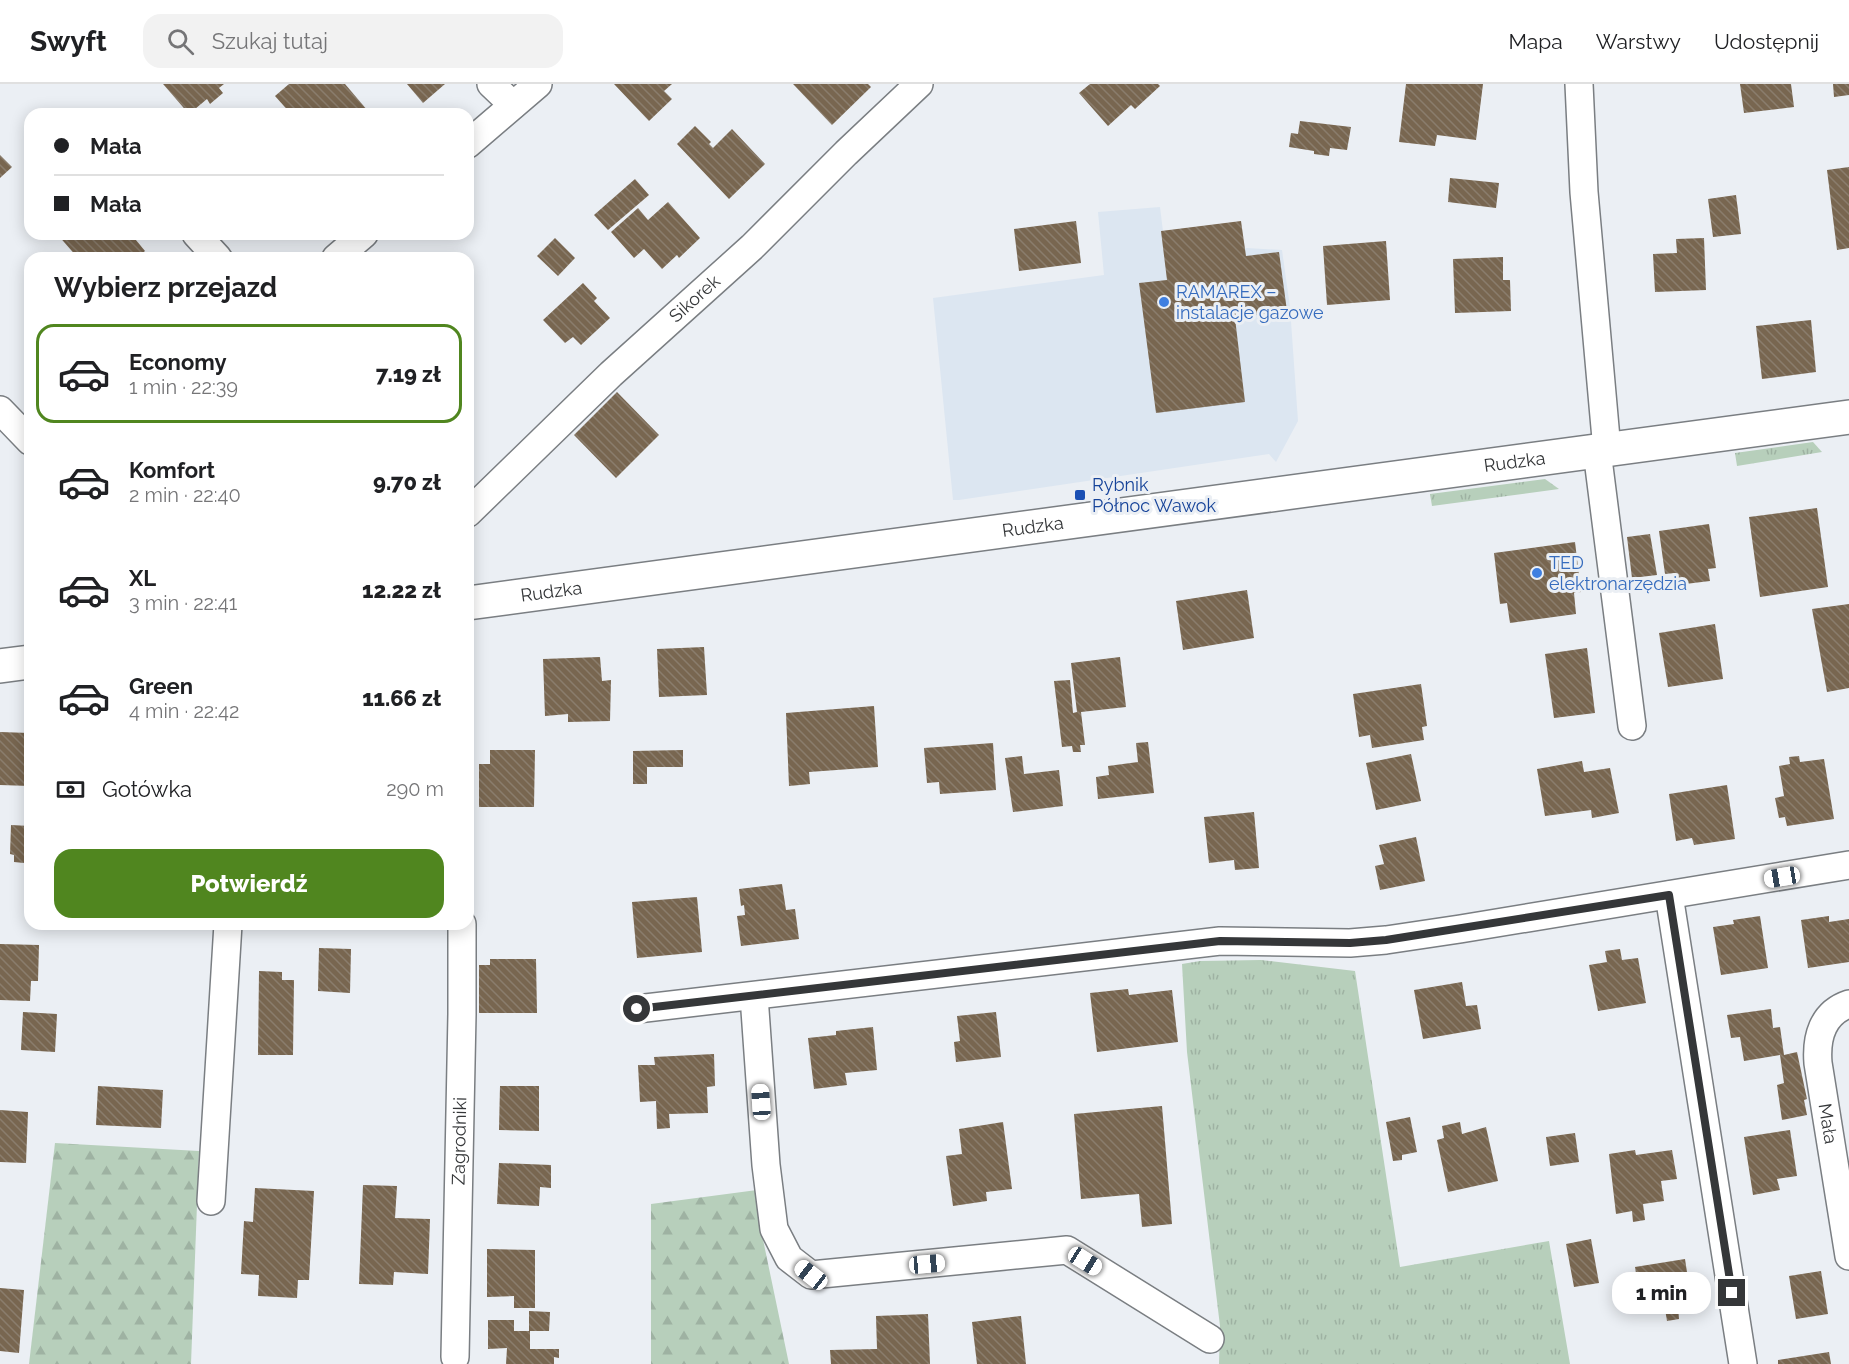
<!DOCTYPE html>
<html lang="pl">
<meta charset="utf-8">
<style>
:root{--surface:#fff;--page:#f2f2f2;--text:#202124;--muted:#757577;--line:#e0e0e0;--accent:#50861f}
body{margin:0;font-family:Raleway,sans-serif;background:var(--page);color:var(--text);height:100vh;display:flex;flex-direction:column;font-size:22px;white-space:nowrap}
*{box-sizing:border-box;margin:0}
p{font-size:20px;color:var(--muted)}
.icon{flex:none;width:33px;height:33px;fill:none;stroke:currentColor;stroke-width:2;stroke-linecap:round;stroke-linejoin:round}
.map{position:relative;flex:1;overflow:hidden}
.panel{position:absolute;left:24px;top:168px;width:450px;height:678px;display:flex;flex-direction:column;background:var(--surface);border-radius:18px;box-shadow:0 3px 15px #0003}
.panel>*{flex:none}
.guide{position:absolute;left:24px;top:24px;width:450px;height:132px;border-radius:18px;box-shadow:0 3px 15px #0003;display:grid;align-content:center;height:132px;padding:0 30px;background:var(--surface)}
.end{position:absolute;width:27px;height:27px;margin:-14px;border:8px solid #353739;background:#fff;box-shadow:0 0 0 3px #fff}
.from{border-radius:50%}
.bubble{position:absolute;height:42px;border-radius:18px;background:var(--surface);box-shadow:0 3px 15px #0003;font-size:20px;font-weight:800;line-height:42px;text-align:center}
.car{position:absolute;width:18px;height:36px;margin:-18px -9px;border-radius:8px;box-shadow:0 0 4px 2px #0007;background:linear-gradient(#fff 24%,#345 0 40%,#fff 0 76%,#345 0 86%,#fff 0)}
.guide b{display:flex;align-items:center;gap:21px;height:57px;font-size:22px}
.guide b+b{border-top:2px solid var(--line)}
.guide i{width:15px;height:15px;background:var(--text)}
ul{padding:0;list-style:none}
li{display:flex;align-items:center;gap:18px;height:99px;margin:0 12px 9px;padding:0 18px;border:3px solid transparent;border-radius:18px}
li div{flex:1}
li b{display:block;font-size:22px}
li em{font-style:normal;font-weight:800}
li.on{border-color:var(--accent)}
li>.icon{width:54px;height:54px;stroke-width:1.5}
h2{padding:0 30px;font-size:27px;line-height:72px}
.pay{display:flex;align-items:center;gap:15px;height:66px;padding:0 30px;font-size:22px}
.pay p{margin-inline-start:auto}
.primary-button{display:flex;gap:12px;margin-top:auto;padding:12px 30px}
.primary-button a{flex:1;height:69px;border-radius:18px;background:var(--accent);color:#fff;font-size:24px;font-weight:800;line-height:69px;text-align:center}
header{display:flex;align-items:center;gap:36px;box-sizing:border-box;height:84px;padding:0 30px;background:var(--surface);border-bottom:2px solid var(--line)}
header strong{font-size:28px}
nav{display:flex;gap:33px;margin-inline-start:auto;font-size:21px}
.search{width:420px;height:54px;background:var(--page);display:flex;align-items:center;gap:15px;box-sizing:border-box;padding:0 21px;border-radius:18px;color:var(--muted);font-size:22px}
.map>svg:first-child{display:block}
.built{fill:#dce6f1}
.grass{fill:url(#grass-tufts)}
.forest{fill:url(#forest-firs)}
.building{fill:url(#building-back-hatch)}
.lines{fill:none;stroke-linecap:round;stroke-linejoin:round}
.minor-casing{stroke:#7a7e82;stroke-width:30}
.secondary-casing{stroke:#7a7e82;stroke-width:36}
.minor{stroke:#fff;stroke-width:27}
.secondary{stroke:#fff;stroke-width:33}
.route{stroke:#353739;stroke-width:8}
.shop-dot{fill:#3f7fe0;stroke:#ebeff4;stroke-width:2}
.transit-dot{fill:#1a4fb4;stroke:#ebeff4;stroke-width:2}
.labels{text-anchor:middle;stroke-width:6;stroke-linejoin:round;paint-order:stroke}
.shop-label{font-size:18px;fill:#366cbe;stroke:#ebeff4;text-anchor:start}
.street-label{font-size:18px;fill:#353739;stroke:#ebeff4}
.transit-label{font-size:18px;fill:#164399;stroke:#ebeff4;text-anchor:start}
</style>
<header>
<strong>Swyft</strong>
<div class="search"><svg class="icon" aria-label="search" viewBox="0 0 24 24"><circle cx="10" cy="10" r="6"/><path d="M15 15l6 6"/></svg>Szukaj tutaj</div>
<nav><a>Mapa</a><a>Warstwy</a><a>Udostępnij</a></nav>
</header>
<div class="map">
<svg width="1849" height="1280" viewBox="0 0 1849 1280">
<defs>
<pattern id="grass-tufts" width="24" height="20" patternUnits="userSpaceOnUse" patternTransform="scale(1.5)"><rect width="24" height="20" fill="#b7cfbb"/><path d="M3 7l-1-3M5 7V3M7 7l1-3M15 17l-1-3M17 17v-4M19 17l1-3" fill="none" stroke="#9eb2a2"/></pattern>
<pattern id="forest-firs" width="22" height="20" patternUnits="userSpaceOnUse" patternTransform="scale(1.5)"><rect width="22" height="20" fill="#b7cfbb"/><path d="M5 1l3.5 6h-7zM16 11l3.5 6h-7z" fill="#9eb2a2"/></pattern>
<pattern id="building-back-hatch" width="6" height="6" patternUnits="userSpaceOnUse" patternTransform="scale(1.5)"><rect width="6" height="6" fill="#786650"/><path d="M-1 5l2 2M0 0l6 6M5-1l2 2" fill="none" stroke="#8a7d6d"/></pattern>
</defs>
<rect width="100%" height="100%" fill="#ebeff4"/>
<path class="built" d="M1160,123L1167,180L1247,164L1282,166L1290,223L1298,337L1276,378L1269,370L959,416H953L933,214L1104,191L1098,128Z"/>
<g class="grass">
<path d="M1813,358L1822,368L1737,382L1735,369Z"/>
<path d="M1545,395L1559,405L1432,422L1430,410Z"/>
<path d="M1261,876L1355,887L1400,1183L1549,1157L1570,1280H1219L1220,1242L1187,968L1182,880L1200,877Z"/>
</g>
<g class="forest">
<path d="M55,1059L199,1067L191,1280H29Z"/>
<path d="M757,1106L761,1146L789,1280H651V1120Z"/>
</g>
<g class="building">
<path d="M163,0H224L219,4L223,9L210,20L207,15L189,30Z"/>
<path d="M289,0H345L368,27L364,30H291L275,12Z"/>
<path d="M407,0H445L423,19Z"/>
<path d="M614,0H672L664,7L672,15L649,37Z"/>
<path d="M793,0H868L871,3L832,41Z"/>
<path d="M1090,0H1158L1160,2L1135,25L1131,21L1108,42L1079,9Z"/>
<path d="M1406,0H1483L1476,56L1437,51L1435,62L1399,58Z"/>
<path d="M1740,0H1791L1794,23L1744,29Z"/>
<path d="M1833,0H1849V11L1834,13Z"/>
<path d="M1300,37L1351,43L1347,66L1330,64L1329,72L1314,70V67L1289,63L1291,49L1298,50Z"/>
<path d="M695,42L711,58L709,60L713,64L732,45L765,80L729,115L677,60Z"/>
<path d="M0,71L12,83L0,94Z"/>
<path d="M1849,83V164L1837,166L1827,86Z"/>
<path d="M1450,94L1499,99L1496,124L1448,118Z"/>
<path d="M635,95L649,111L608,146L594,131Z"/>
<path d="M1736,111L1741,150L1713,153L1708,115Z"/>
<path d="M668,118L700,154L679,174L677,171L662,185L644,165L634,174L611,148L638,124L648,136Z"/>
<path d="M1076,137L1081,179L1019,187L1014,145Z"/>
<path d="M1241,137L1246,172L1279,168L1287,227L1235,234L1245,318L1156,329L1139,199L1167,196L1161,147Z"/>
<path d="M57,150H131L145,167L137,174H78Z"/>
<path d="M555,154L575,174L558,192L537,172Z"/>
<path d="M1704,154L1706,206L1655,208L1653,170L1677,169L1676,155Z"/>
<path d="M1386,157L1390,216L1327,221L1323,162Z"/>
<path d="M1503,173V196H1510L1511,227L1455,229L1453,175Z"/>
<path d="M583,199L597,214L594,217L610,234L581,261L573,253L565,259L543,236Z"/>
<path d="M1811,236L1816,288L1762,295L1756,242Z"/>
<path d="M617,308L659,351L616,394L574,351Z"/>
<path d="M1817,424L1828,503L1760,513L1749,433Z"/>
<path d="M1709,440L1716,484L1708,485L1710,497L1677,501L1675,489L1665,490L1659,447Z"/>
<path d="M1650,450L1657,491L1632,494L1627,453Z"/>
<path d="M1575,458L1581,508L1574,509L1576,530L1510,539L1507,519L1500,520L1494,469Z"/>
<path d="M1247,506L1254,554L1183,566L1176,517Z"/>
<path d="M1849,520V604L1827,608L1812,525Z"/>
<path d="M1715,540L1723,595L1668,603L1659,549Z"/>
<path d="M704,563L707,611L659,613L657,565Z"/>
<path d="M1587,564L1595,629L1554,634L1545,570Z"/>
<path d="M600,573L602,597L611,596L610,637L568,638V630L545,632L543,575Z"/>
<path d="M1120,573L1126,623L1081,628L1085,661H1080L1081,668H1073L1072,662L1062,663L1054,597L1070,596L1073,629L1077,628L1071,579Z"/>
<path d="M1421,600L1427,642L1422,643L1424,656L1372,664L1370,651L1359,653L1353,610Z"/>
<path d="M874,622L878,683L809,688L810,700L789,702L786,629Z"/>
<path d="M0,648L30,649V702L0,701Z"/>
<path d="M1148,658L1154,709L1098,715L1096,693L1109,691L1108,682L1138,678L1136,659Z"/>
<path d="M993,659L996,706L940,710L939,698L927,699L924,664Z"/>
<path d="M490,666H535L534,723H479V680H490Z"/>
<path d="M683,666V683H647V700H633V667Z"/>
<path d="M1411,670L1421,717L1376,726L1366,679Z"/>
<path d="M1022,672L1024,690L1059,686L1063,722L1013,728L1005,674Z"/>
<path d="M1799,672L1800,678L1824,675L1834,735L1787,742L1785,733L1779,734L1775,714L1784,712L1779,682L1790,680L1789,673Z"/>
<path d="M1582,677L1584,688L1610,684L1619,729L1592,734L1591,726L1545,732L1537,685Z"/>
<path d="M1727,701L1735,755L1694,761L1692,754L1676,757L1669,710Z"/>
<path d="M1254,728L1259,784L1235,786L1234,776L1209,779L1204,733Z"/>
<path d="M11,741L30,742V771H24V779L14,778V771L10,770Z"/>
<path d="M1416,753L1425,797L1380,806L1375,782L1384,780L1379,761Z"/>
<path d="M782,800L786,826L795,825L799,855L741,862L737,832L745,831L744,821L741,822L739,805Z"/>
<path d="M697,813L702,868L637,874L632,818Z"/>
<path d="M1760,832L1768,884L1721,891L1713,843L1734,840L1733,836Z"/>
<path d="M1829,832V838L1849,835V878L1808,884L1801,836Z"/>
<path d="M0,860L39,861L38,897H31L30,917L0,916Z"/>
<path d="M319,864L351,865L350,909L318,907Z"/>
<path d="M1620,865L1622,876L1638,874L1646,919L1598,927L1589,881L1607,878L1605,867Z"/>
<path d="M490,875H536L537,929H479V881H490Z"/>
<path d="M259,887L282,888V896H294L293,971H258Z"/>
<path d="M1462,898L1466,922L1477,921L1481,945L1423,955L1414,906Z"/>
<path d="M1128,905L1129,911L1172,906L1178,958L1097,968L1090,909Z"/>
<path d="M1771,925L1773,944L1780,943L1784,971L1797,968L1807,1015L1804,1016L1807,1031L1782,1036L1777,1001L1784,999L1780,971L1744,977L1740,953L1731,954L1727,931Z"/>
<path d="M23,928L57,930L55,968L21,966Z"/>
<path d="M996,928L1001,973L956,978L954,958L960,957L957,932Z"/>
<path d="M873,943L877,986L845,989L847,1001L814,1005L808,954L836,951V947Z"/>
<path d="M714,970L715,1002L707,1003L708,1029L669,1030L670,1044L657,1045L656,1017L640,1018L638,981H655L654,973Z"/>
<path d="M98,1002L163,1006L161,1044L96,1041Z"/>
<path d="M500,1002H539V1047L499,1046Z"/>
<path d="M1162,1022L1172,1140L1142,1143L1139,1110L1081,1115L1074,1030Z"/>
<path d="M0,1026L28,1028L26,1079L0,1078Z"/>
<path d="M1410,1033L1417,1068L1402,1071V1076L1393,1077L1386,1038Z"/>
<path d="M1003,1038L1012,1105L986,1108L987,1117L953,1122L946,1072L962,1070L959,1045Z"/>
<path d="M1460,1038L1462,1050L1486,1043L1498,1097L1448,1108L1437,1056L1444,1054L1442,1042Z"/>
<path d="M1790,1046L1797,1092L1777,1095L1780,1106L1753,1111L1744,1053Z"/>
<path d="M1575,1049L1579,1078L1550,1082L1546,1053Z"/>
<path d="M1635,1066L1636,1071L1672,1066L1677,1095L1661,1097L1664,1117L1643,1120L1645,1136L1633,1138L1632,1127L1616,1130L1609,1070Z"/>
<path d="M499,1079L551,1081V1104L540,1103L539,1122L497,1120Z"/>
<path d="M363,1101L397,1102L395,1134L430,1135L428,1190L394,1188L393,1201L359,1200Z"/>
<path d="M255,1104L314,1107L309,1196H298L297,1214L258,1212L259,1191L241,1190L244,1137L253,1138Z"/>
<path d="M1591,1155L1599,1199L1574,1203L1566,1160Z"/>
<path d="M487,1165L535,1166V1224H514V1212L487,1213Z"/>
<path d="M1685,1175L1692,1221L1678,1223L1679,1235L1667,1237L1665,1225L1642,1228L1635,1183Z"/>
<path d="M1821,1187L1828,1230L1796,1235L1789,1192Z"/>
<path d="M0,1204L24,1206L19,1269L0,1267Z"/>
<path d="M529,1227L550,1228L549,1247H530V1265H559V1274L554,1273V1280H506L507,1264L488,1265V1236H514V1247H529Z"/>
<path d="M928,1230L930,1280H831L830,1266L877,1265L876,1232Z"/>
<path d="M1021,1232L1026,1280H977L972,1238Z"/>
<path d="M1829,1268L1831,1280H1778V1276Z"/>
</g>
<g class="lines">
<defs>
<g id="minor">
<path d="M491,0L513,21"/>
<path d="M1579,0L1584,108L1607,366"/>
<path d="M468,60L538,0"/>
<path d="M196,150L218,174"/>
<path d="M336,174L364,150"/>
<path d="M0,326L30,357"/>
<path d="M1597,367L1632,642"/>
<path id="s1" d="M468,429L611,290L752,163L846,69L919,0"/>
<path d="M1669,811L1743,1280"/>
<path d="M754,912L766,1081L774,1145L789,1174L811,1191L1067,1166L1210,1255"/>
<path id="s2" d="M1849,920C1822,929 1816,954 1818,979L1849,1172"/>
<path d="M637,925L1220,857L1350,859L1386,856L1460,845L1849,781"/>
<path d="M211,1117L228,840"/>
<path id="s3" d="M455,1273L462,930V840"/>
</g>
<g id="secondary">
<path id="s4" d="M468,519L1849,333"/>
<path d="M0,582L30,578"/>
</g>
</defs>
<use href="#minor" class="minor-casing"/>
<use href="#secondary" class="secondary-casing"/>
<use href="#minor" class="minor"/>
<use href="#secondary" class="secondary"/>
</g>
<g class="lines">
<path class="route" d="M637,925L1220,857L1350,859L1386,856L1669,811L1732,1209"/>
</g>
<g class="shop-dot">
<circle cx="1164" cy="218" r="6"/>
<circle cx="1537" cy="489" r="6"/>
</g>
<rect class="transit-dot" x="1074" y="405" width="12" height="12" rx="3"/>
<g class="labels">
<g class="shop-label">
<text x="1176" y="214">RAMAREX –<tspan x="1176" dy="21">instalacje gazowe</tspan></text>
<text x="1549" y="485">TED<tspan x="1549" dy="21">elektronarzędzia</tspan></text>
</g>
<g class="street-label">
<text dy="6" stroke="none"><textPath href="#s1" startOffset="312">Sikorek</textPath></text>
<text dy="6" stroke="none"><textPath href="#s4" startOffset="1056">Rudzka</textPath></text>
<text dy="6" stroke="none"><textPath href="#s4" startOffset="570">Rudzka</textPath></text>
<text dy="6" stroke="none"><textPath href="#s4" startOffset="84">Rudzka</textPath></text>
<text dy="6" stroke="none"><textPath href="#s2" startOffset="134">Mała</textPath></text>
<text dy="6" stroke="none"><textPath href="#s3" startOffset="216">Zagrodniki</textPath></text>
</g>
<g class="transit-label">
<text x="1092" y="407">Rybnik<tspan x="1092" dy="21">Północ Wawok</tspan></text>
</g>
</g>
</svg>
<i class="end from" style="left:637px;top:925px"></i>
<i class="end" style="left:1732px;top:1209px"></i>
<div class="bubble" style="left:1612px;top:1188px;width:99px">1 min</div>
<i class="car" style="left:1782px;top:793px;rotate:261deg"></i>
<i class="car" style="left:761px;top:1018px;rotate:356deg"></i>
<i class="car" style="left:1085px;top:1177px;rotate:122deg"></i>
<i class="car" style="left:927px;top:1180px;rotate:85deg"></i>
<i class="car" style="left:811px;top:1191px;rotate:308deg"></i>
<div class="guide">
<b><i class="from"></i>Mała</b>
<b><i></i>Mała</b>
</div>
<section class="panel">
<h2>Wybierz przejazd</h2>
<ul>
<li class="on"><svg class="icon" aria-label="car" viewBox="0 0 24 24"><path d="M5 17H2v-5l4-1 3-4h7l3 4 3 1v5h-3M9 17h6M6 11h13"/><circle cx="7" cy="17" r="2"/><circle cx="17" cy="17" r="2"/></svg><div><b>Economy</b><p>1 min · 22:39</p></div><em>7.19 zł</em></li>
<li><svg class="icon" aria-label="car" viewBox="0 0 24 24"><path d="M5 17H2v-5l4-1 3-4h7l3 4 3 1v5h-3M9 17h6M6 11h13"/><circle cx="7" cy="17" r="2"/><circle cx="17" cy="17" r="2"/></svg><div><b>Komfort</b><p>2 min · 22:40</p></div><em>9.70 zł</em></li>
<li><svg class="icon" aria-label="car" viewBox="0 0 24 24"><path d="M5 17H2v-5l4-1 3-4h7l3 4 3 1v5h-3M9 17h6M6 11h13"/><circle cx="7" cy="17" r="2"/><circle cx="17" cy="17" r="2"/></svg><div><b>XL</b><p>3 min · 22:41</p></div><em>12.22 zł</em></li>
<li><svg class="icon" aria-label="car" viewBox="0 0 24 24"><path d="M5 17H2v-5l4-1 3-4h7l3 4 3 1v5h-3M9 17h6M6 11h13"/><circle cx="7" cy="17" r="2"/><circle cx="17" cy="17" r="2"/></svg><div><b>Green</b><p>4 min · 22:42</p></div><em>11.66 zł</em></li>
</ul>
<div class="pay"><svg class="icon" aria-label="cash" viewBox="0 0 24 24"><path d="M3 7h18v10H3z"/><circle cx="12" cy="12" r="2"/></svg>Gotówka<p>290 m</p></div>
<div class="primary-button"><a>Potwierdź</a></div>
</section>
</div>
